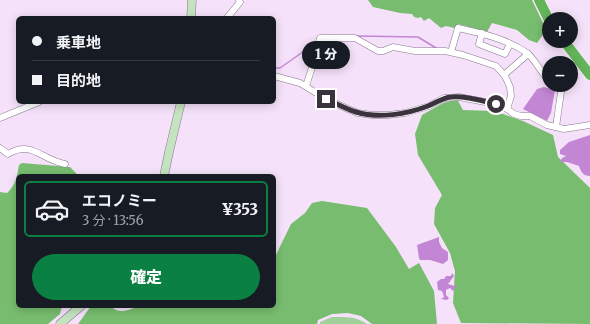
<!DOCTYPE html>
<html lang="ja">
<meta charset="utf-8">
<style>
:root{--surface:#171b24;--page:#20242c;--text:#f1f3f6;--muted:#9ea1a6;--line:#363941;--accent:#0b8043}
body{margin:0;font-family:Merriweather,"Noto Sans JP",serif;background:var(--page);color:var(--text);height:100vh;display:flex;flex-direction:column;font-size:15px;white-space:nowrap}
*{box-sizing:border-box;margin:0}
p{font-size:13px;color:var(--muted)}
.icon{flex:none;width:22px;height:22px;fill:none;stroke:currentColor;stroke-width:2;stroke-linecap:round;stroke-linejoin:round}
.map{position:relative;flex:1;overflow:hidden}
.side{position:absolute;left:16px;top:174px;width:260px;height:134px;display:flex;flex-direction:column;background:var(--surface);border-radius:6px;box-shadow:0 2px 10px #0003}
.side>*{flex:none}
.hud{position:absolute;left:16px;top:16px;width:260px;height:88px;border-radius:6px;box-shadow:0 2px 10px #0003;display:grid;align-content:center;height:88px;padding:0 16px;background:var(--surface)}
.controls{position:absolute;left:542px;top:12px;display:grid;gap:8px}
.controls a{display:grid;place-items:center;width:36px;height:36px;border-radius:50%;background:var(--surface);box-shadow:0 2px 10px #0003;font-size:20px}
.end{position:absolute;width:18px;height:18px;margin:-9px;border:5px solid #3a323c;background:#fff;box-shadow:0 0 0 2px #fff}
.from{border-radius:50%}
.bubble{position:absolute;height:28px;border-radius:14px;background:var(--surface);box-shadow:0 2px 10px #0003;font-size:13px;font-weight:800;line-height:28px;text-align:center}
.hud b{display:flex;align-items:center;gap:14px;height:38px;font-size:15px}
.hud b+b{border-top:1px solid var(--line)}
.hud i{width:10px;height:10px;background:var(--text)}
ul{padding:7px 0 0;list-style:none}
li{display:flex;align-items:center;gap:12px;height:56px;margin:0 8px 6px;padding:0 8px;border:2px solid transparent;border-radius:6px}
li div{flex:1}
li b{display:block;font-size:15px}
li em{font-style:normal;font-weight:800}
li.current{border-color:var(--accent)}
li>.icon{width:36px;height:36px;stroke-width:1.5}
.action{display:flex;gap:8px;margin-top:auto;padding:8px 16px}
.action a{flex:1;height:46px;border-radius:24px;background:var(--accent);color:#fff;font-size:16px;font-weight:800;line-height:46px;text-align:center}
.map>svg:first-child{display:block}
.green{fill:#a1d09a}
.forest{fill:#78bd6f}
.water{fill:#c386d5}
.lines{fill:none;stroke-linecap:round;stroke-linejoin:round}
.stream{stroke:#c386d5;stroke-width:1.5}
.minor-casing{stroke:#87778c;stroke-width:7}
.secondary-casing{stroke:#87778c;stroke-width:9}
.trunk-casing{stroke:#fff;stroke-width:11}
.minor{stroke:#fff;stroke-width:6}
.secondary{stroke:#c5e3c1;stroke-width:8}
.trunk{stroke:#64b45a;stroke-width:10}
.route{stroke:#3a323c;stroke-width:5}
</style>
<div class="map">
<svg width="590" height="324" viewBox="0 0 590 324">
<rect width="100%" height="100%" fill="#f5e2fa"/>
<path class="green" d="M332,317C345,317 356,316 367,324H320V322Z"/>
<g class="forest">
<path d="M368,0H532L545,27L542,36L537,43L529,40L517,30L492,23L487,32L458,24L454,28L446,26L441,28L429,18L424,21L421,17L418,18L414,17L412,14L400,13L373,7Z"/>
<path d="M457,99L463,110L494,111L523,121L553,135L558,157L590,188V324L461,323L453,303L455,271L450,253L434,224L435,208L442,195L418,155L415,134L422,115L443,103Z"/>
<path d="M22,163L70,167L79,176H18V306H62L60,314L48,324H0V192L7,193C16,185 17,176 19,165Z"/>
<path d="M322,201L367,208L396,247L409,269L419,263L434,291L437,324H372L361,316L348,313L332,314L318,320L317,324H78L91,306H110C120,315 128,310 139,306H274V259L291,224L305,213L312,203Z"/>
</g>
<g class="water">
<path d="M544,87L555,90L551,113L547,121L523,109L537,89Z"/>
<path d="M590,135V176C583,176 581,172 579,166L567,162H560L562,158L566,156L560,154V150L569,142Z"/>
<path d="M439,237V242L442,248L448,252V260L443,264L430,260H420L419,258L417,245Z"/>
<path d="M452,273L454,276L448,284L455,286L458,284L453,291L450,288L446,290V295L449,298L447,300L441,299L444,297L442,291L438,290L437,282L441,279H444L446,276H451Z"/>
</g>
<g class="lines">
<g class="stream">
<path d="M357,36L418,37L436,48"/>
<path d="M274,68H280L317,42"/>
</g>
<defs>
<g id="minor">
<path d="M227,18L240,2L239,0"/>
<path d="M482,33L479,44L505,54L510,44"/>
<path d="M451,52L458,28C481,33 507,39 527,53C536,60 540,73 549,79"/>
<path d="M504,75L528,54"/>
<path d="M274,76L300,83L326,99L348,109L358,113L372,115H388L405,113L429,106L444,98L459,97L496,104L507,109L514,114L521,116H530L547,125L564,129L590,125"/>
<path d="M306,86L315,58L320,38H355L378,51H383L393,47L415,51H445L463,55L496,66L505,76L510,87L511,96L507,109"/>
<path d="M0,118L39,102"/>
<path d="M556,127L562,85"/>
<path d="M0,148L8,154C33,140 41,160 65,164"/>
</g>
<g id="secondary">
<path d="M191,18L192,0"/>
<path d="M164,176L169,152L181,102"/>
<path d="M60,324L81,306"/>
</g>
<g id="trunk">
<path d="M539,0L549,20"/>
<path d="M564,41L590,75"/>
</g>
</defs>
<use href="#minor" class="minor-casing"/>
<use href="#secondary" class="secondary-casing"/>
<use href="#trunk" class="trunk-casing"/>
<use href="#minor" class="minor"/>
<use href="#secondary" class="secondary"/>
<use href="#trunk" class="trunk"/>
</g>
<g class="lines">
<path class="route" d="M326,99C336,103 346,109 356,112C379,119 407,114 428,106C436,103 442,98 451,97C465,95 482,101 496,104"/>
</g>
</svg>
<div class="controls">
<a>+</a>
<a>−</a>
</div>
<i class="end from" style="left:496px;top:104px"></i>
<i class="end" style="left:326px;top:99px"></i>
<div class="bubble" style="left:302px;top:41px;width:48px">1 分</div>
<div class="hud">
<b><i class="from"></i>乗車地</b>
<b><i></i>目的地</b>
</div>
<section class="side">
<ul>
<li class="current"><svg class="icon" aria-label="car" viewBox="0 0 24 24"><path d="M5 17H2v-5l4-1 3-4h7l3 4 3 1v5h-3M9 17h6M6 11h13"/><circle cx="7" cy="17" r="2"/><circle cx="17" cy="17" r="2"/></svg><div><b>エコノミー</b><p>3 分 · 13:56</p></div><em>¥353</em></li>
</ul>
<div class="action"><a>確定</a></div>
</section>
</div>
